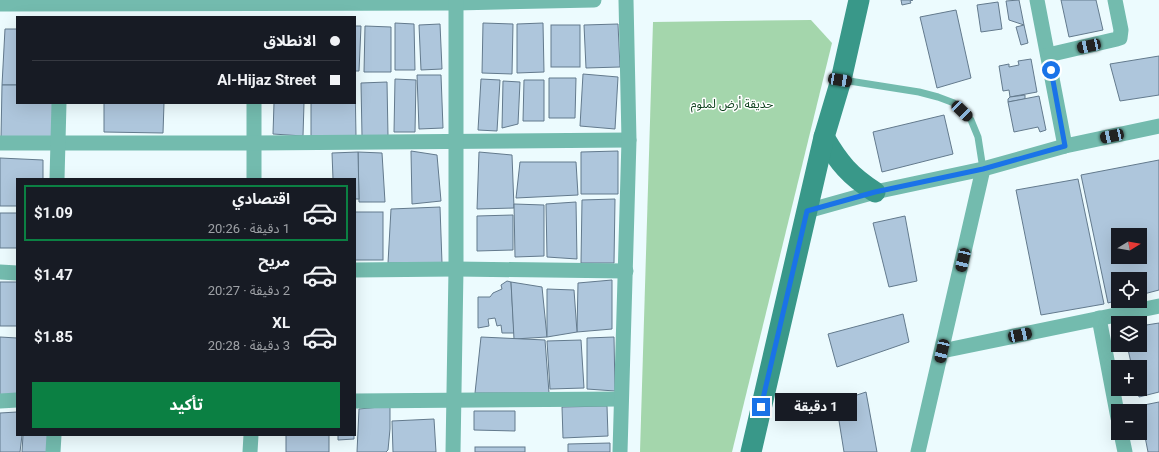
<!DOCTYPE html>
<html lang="ar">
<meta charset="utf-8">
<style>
:root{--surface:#171b24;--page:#20242c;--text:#f1f3f6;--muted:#9ea1a6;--line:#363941;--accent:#0b8043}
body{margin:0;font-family:Roboto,"Noto Sans Arabic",sans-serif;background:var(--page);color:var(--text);direction:rtl;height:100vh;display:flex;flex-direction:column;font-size:15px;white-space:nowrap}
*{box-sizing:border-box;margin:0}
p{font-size:13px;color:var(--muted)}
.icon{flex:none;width:22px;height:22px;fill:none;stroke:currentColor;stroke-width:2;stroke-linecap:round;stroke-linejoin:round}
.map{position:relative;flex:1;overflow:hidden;direction:ltr}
.sheet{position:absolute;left:16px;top:178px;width:340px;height:258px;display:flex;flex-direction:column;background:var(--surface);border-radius:0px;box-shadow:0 4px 16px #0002;direction:rtl}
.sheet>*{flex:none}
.top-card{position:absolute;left:16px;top:16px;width:340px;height:88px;border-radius:0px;box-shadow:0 4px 16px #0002;direction:rtl;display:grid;align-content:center;height:88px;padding:0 16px;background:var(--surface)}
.needle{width:26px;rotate:79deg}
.controls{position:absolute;left:1111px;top:228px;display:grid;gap:8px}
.controls a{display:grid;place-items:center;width:36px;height:36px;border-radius:0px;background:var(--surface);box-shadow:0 4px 16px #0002;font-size:20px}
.end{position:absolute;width:18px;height:18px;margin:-9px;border:5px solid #1a73e8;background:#fff;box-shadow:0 0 0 2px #fff}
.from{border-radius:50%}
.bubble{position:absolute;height:28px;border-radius:0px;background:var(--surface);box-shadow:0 4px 16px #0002;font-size:13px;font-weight:700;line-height:28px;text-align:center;direction:rtl}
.car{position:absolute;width:12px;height:24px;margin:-12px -6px;border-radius:5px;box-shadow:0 0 3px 1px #0007;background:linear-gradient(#222 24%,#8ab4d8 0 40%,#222 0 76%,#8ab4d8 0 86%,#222 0)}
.top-card b{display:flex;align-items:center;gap:14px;height:38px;font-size:15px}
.top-card b+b{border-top:1px solid var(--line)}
.top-card i{width:10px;height:10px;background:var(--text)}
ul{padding:7px 0 0;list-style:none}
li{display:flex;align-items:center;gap:12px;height:56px;margin:0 8px 6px;padding:0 8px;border:2px solid transparent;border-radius:0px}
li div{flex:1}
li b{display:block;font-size:15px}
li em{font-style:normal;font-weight:700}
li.current{border-color:var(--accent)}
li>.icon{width:36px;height:36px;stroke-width:1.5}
.action{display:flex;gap:8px;margin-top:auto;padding:8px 16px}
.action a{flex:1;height:46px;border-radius:0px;background:var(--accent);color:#fff;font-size:16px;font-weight:700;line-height:46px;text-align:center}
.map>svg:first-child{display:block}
.green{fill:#a4d6ac}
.building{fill:#aec6dc;stroke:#637a8d;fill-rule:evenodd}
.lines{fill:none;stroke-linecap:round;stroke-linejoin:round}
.service{stroke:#73bbae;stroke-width:7}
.minor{stroke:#73bbae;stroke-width:15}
.secondary{stroke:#399889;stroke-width:21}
.route{stroke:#1a73e8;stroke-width:5}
.labels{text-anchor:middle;stroke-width:3;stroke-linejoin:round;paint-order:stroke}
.park-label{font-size:12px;fill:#093e19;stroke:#fff}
</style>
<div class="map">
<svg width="1159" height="452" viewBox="0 0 1159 452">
<rect width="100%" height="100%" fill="#ecfbfe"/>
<path class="green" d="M811,20L832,43L732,452H640L653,22Z"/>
<g class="building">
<path d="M901,0H913L910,1L911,3L902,5Z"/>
<path d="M1019,0L1024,25L1009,20L1006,1Z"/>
<path d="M1061,0H1096L1103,30L1069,37Z"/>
<path d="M998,2L1002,29L981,32L977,5Z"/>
<path d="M956,10L971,78L937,88L920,17Z"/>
<path d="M395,23L414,24L415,70H395Z"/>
<path d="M483,23L513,24L512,74L482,73Z"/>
<path d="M543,23L544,72L517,73V24Z"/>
<path d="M440,24L442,69L421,70L419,25Z"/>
<path d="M618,24L620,67L586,68L584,25Z"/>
<rect x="551" y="25" width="29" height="42"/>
<path d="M1024,25L1028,43L1021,45L1016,27Z"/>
<path d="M355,26H361L359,71H355Z"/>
<path d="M365,26L391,27V72H364Z"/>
<path d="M5,29H17V85H2Z"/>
<path d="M1159,56V95L1120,101L1110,64Z"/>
<path d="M1031,59L1037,92L1010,97L1009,90L1003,91L999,66L1009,64V67L1019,65L1018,61Z"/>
<path d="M583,74L618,77L615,129L580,126Z"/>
<path d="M417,75H441L443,128L419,129Z"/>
<path d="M549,78H576L575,118H549Z"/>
<path d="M395,79L416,80L415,132H394Z"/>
<path d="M481,79L500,80L497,131L478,130Z"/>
<path d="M524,80H544V121H523Z"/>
<path d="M355,81L356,136H311V103H355Z"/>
<path d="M503,81L520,82L518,124L502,128Z"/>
<path d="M387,82L388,136H362L361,83Z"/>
<path d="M2,85H17V103H57L56,139L1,138Z"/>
<path d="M1025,95V99L1008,102V99L1010,97Z"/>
<path d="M1039,96L1046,130L1040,132L1038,127L1014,132L1008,102Z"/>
<path d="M104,103H164L163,133L104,132Z"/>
<path d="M274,103H304L303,136L273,134Z"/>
<path d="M944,115L953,154L882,172L873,132Z"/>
<path d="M411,151L437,155L441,201L412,204Z"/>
<path d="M618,151V194H581V152Z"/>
<path d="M358,152L382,153L385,202H359Z"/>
<path d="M358,152L359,199H355V179H333L332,153Z"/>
<path d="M479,152L512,155L514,208L477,209Z"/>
<path d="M0,158L43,160V179H17V206H0Z"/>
<path d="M1159,160V290L1140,295V279H1118V300L1108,303L1081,175ZM1118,235H1140V257H1118Z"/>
<path d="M520,162H576L578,195L516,198Z"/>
<path d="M1078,179L1104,304L1041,315L1016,190Z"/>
<path d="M615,199L614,263H581L582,200Z"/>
<path d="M576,202L577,259L547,257L546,204Z"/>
<path d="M514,204L544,205V256L515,257Z"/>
<path d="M440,207L442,263H388L391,209Z"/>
<rect x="355" y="212" width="28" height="48"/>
<rect x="0" y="213" width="17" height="35"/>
<path d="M513,215V250L477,251V216Z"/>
<path d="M905,216L917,281L889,287L873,223Z"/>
<path d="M612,280V329L577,332L578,283Z"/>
<path d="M507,281L511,282L514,333H502L501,325L497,326L495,318L488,319L489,326L478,328V297H490L493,293L502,289L501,285Z"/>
<rect x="0" y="282" width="17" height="44"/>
<path d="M511,282L542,287L547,337L514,339Z"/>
<path d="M547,289L574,290L577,332L547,337Z"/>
<path d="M903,314L909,342L837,367L828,334Z"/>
<path d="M1159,323V392L1139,397L1137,389H1140V367H1132L1127,345H1140V326Z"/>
<path d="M0,337L17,338V395L0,396Z"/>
<path d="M481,337L545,340L549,393H475Z"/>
<path d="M614,337L615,391L587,389V338Z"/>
<path d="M581,340L584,388L550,389L547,341Z"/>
<path d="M866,392L877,452H844L836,402Z"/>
<path d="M1159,402V452H1148L1139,406Z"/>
<path d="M390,406V429L388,450L386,452H357L359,409Z"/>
<path d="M607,406L608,436L563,438L562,407Z"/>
<path d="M474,411H515V431L474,430Z"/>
<path d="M17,412V435H22L20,452H0V413Z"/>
<path d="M434,419L436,452H393L392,421Z"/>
<path d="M23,435H49V452H22Z"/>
<rect x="286" y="435" width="43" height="17"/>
<path d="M338,435H354V439L338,440Z"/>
<path d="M610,443V452H568V444Z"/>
<rect x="475" y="447" width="50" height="5"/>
</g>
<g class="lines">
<path class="service" d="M843,80L919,92L938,97L954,103L971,120L978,137L983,169"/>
<g class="minor">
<path d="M1037,0L1065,146"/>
<path d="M0,4L456,3L594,0"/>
<path d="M1048,55L1117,39L1120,38L1121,30L1115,0"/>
<path d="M254,103V179"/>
<path d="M0,143H255L629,140"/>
<path d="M57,179L59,103"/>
<path d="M807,211L875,192L983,169L1065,146L1159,126"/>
<path d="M355,270L456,269L626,271"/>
<path d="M0,272L17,273"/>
<path d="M1099,318L1118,418"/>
<path d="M942,351L1159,306"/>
<path d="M0,401L17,400"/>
<path d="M355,401L621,399"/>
<path d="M1121,433L1125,452"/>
<path d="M53,452L54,435"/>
<path d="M250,452L251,435"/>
<path d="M453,452L456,269V0"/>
<path d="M620,452L629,140L626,0"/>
<path d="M918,452L983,169"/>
</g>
<g class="secondary">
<path d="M824,137C839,163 850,176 875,192"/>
<path d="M751,452L824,137L841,80L859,0"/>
</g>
</g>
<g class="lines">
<path class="route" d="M761,407L807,211L875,192L983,169L1065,146L1051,70"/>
</g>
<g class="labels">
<g class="park-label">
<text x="732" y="108">حديقة أرض لملوم</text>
</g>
</g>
</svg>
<div class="controls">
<a><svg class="needle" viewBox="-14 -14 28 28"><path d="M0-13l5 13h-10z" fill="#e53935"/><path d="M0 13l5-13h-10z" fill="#9ea1a6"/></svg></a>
<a><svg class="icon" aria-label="locate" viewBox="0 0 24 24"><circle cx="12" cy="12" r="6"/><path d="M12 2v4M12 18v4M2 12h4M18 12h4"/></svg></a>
<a><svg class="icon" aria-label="layers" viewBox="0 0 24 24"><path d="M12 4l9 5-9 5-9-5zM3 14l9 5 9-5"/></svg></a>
<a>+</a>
<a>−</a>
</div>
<i class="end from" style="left:1051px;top:70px"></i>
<i class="end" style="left:761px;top:407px"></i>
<div class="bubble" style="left:775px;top:393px;width:82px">1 دقيقة</div>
<i class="car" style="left:1089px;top:46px;rotate:258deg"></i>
<i class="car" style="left:840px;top:80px;rotate:99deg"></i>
<i class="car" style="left:962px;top:111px;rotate:134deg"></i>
<i class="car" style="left:1112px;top:136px;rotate:258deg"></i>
<i class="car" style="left:963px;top:260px;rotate:193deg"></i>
<i class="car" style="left:1020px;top:335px;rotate:78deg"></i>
<i class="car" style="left:942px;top:351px;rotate:193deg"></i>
<div class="top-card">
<b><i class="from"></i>الانطلاق</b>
<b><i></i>Al-Hijaz Street</b>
</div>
<section class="sheet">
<ul>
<li class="current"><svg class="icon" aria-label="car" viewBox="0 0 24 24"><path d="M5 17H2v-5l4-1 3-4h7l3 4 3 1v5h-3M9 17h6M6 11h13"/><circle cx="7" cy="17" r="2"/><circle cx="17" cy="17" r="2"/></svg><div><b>اقتصادي</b><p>1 دقيقة · 20:26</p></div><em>$1.09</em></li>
<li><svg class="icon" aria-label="car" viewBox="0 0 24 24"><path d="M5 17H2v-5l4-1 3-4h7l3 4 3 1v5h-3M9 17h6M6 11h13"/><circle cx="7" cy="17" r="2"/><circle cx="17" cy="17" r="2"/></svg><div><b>مريح</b><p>2 دقيقة · 20:27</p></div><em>$1.47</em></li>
<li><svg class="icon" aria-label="car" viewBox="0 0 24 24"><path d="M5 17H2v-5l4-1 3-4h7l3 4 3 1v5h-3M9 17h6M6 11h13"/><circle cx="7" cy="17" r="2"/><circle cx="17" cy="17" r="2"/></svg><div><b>XL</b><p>3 دقيقة · 20:28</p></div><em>$1.85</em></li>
</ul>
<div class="action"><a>تأكيد</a></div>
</section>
</div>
